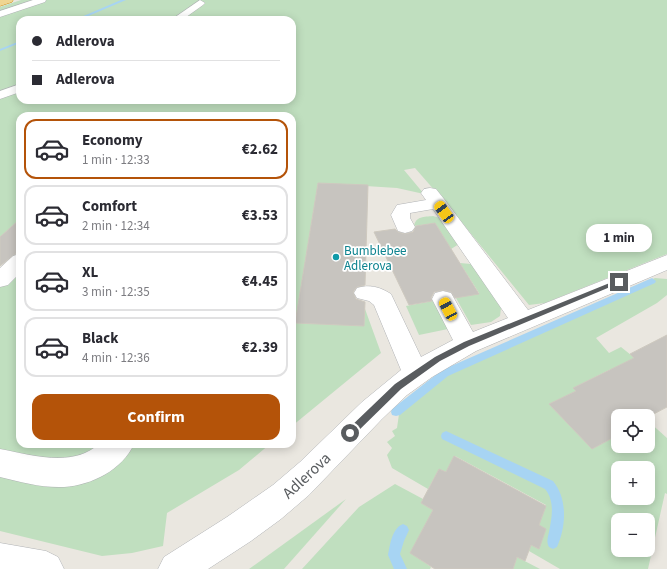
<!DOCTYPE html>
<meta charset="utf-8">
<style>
:root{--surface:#fff;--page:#f7f7f7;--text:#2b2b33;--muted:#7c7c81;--line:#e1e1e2;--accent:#b45309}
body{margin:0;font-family:"Source Sans 3",sans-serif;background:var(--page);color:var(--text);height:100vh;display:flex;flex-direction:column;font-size:15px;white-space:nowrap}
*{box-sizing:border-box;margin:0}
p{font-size:13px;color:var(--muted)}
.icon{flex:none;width:22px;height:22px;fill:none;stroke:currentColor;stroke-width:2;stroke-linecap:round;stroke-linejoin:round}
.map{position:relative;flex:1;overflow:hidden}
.panel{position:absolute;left:16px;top:112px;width:280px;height:336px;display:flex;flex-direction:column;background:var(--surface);border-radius:12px;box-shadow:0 2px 10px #0003}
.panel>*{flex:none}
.banner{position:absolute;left:16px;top:16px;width:280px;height:88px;border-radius:12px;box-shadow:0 2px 10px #0003;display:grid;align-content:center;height:88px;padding:0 16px;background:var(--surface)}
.fabs{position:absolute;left:611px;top:409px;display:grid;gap:8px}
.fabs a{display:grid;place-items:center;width:44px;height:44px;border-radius:8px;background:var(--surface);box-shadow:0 2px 10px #0003;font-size:20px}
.end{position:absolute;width:18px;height:18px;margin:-9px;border:5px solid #595c5f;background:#fff;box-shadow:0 0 0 2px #fff}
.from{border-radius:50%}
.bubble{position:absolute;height:28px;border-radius:12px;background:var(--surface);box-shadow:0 2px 10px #0003;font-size:13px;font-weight:700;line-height:28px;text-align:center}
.car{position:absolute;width:12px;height:24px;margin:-12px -6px;border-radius:5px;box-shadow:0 0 3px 1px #0007;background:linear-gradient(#f5c518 24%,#345 0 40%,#f5c518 0 76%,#345 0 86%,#f5c518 0)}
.banner b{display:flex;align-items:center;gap:14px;height:38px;font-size:15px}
.banner b+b{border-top:1px solid var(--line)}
.banner i{width:10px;height:10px;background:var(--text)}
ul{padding:7px 0 0;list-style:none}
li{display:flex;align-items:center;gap:12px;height:60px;margin:0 8px 6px;padding:0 8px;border:2px solid var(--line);border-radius:12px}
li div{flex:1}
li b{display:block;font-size:15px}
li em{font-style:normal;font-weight:700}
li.active{border-color:var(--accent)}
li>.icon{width:36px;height:36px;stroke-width:1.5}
.cta{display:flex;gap:8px;margin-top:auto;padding:8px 16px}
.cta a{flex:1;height:46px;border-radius:12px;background:var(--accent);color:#fff;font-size:16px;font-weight:700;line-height:46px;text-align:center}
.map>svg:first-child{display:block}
.green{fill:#c0dfbf;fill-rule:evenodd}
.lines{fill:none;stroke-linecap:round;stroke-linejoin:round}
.stream{fill:#a7d4f3;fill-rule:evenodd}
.building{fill:#c7c4bf;stroke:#cec9bf}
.minor-casing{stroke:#b1b3b6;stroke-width:1}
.highway-casing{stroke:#cf921b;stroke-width:1}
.minor{fill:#fff;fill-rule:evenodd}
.highway{fill:#efd592;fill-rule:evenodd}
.route{fill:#595c5f}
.culture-dot{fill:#0f9aa8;stroke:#fff;stroke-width:1.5}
.labels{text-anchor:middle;stroke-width:3.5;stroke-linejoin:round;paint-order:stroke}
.culture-label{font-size:13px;fill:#0d838f;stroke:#fff;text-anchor:start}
.near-street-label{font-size:16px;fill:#595c5f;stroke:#fff}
</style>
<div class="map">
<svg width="667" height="569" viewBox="0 0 667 569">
<rect width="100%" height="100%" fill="#eae7e0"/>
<g class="green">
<path d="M21,0H667V254L545,303L529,305L450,208L415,168L404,170L424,194L397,188L318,183L295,323L364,326L365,309L381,353L292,426V116H20V219L0,237V7ZM20,20H292V100H20Z"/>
<path d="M433,216L440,218L459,244L451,249L435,223L414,226C416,216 424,217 433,216Z"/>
<path d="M460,263L471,264L474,266L501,308L500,316L491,322L471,325L456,298L479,293Z"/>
<path d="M20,267V444H111L107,448L55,462L0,453V287Z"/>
<path d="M655,278L667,279V295L657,303L596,338L609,353L621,347L636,359L613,371L611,369L573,388L576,391L549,404L592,449L618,435V446H648V421L667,438V494L665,493L648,569H560L529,551L531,545L539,549V525L546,505L455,456L446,472L439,469L428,489L392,468L387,455L392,448L387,442L395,436L392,431L397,428L399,414L394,411L412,395L443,371ZM618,468H648V498H618ZM618,520H648V550H618Z"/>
<path d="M433,301L448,329L419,335L406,306Z"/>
<path d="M129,444H270L239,470L167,513L163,546L132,553L102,556L0,531V470L13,472Z"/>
<path d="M395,484L423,499L421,503L433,510L411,553L431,567L430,569H302L359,507Z"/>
<path d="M346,499L284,569H249Z"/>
<path d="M517,557L540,569H513Z"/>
</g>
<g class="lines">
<g class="stream">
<path d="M121,0H126L79,20H74Z"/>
<path d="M20,41V43L0,51V49Z"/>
<path d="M652,278L656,281L655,283L448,376L400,415L396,416L392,415L391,412L392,409L442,370Z"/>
<path d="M446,431L553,481C568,499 566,527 557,547L553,549L549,547C546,542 548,537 549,532C552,517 555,501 545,489L442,439L441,436L442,433Z"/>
<path d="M403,524L407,526L409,530L404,541L400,554L407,569H394L388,555C390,545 392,528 403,524Z"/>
</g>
</g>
<g class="building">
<path d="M318,183L368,185L365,285L357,287L353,292L356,299L365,302L364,326L295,323Z"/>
<path d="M20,219V250L0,266V237Z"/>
<path d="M435,223L479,294L455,298L451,292L443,290L434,292L431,298L432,301L409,305L374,232L395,229L398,232L405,234L413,232L416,226Z"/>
<path d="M667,335V407L648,417V416H618V435L592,449L549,404L576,391L573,388L634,358L630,354Z"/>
<path d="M454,456L546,506L539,525L546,529L539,549L531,545L525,561L517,557L513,569H435L410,553L433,510L421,503L439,469L446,472Z"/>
</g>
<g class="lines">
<defs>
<g id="minor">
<path d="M33,0H46L45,2L0,17V11Z"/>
<path d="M200,0L205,3L203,5L182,20H171Z"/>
<path d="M20,84V92L0,99V91Z"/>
<path d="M430,188L436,189L444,199L528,310L667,255V270L476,351L432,377L407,395L382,419L309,495L281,519L251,541L208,569H158L164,557L227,517L273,485L300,462L362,402L401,370L374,305L369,301L357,298L354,293L357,288C370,284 380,287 391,294L421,357L453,340L432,299L435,293L443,291L451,293L473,332L508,318L433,209L410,213V218L415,227L412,231L405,233L398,231L391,215L397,205L426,200L421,193L424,189Z"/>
<path d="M20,254V273L8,285L0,287V268L13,256Z"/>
<path d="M99,444H134C122,470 92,485 64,487C42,488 21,482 0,477V449C31,455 73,468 99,444Z"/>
<path d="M0,543L46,551L58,557L64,569H0Z"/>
</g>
<path id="highway" d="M0,0H13L12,2L0,6Z"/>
</defs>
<use href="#minor" class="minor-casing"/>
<use href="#highway" class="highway-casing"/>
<use href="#minor" class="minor"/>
<use href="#highway" class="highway"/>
</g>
<path class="route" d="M617,280H619L622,282L469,346L440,361L401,389L353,436H347L345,433L347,430L395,384L435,357L464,342Z"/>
<circle class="culture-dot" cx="336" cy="257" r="4"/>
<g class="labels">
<g class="culture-label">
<text x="344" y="255">Bumblebee<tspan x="344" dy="15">Adlerova</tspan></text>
</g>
<g class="near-street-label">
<text transform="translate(306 475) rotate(-43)" y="6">Adlerova</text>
</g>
</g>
</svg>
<div class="fabs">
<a><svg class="icon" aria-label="locate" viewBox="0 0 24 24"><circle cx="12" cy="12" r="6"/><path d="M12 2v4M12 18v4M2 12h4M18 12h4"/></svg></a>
<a>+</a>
<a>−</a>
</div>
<i class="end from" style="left:350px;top:433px"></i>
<i class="end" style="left:619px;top:282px"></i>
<div class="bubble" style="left:586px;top:224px;width:66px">1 min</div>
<i class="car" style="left:444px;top:212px;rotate:324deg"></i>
<i class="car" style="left:448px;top:309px;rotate:332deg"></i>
<div class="banner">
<b><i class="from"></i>Adlerova</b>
<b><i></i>Adlerova</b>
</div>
<section class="panel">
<ul>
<li class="active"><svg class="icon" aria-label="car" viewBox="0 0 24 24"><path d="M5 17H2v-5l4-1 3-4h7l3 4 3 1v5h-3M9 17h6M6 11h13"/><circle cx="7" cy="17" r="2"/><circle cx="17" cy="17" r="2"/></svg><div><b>Economy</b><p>1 min · 12:33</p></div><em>€2.62</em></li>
<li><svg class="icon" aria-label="car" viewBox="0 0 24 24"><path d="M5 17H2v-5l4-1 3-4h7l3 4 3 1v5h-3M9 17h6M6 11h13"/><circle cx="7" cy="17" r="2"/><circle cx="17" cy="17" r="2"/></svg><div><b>Comfort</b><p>2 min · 12:34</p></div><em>€3.53</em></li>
<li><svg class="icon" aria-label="car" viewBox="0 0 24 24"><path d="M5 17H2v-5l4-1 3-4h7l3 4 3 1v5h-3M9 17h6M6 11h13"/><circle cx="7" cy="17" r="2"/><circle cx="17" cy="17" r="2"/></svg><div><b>XL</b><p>3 min · 12:35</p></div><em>€4.45</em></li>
<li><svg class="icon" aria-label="car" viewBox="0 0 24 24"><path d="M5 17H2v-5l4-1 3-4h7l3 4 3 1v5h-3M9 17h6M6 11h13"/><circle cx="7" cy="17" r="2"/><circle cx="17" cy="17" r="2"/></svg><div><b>Black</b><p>4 min · 12:36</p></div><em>€2.39</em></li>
</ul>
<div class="cta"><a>Confirm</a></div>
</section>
</div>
